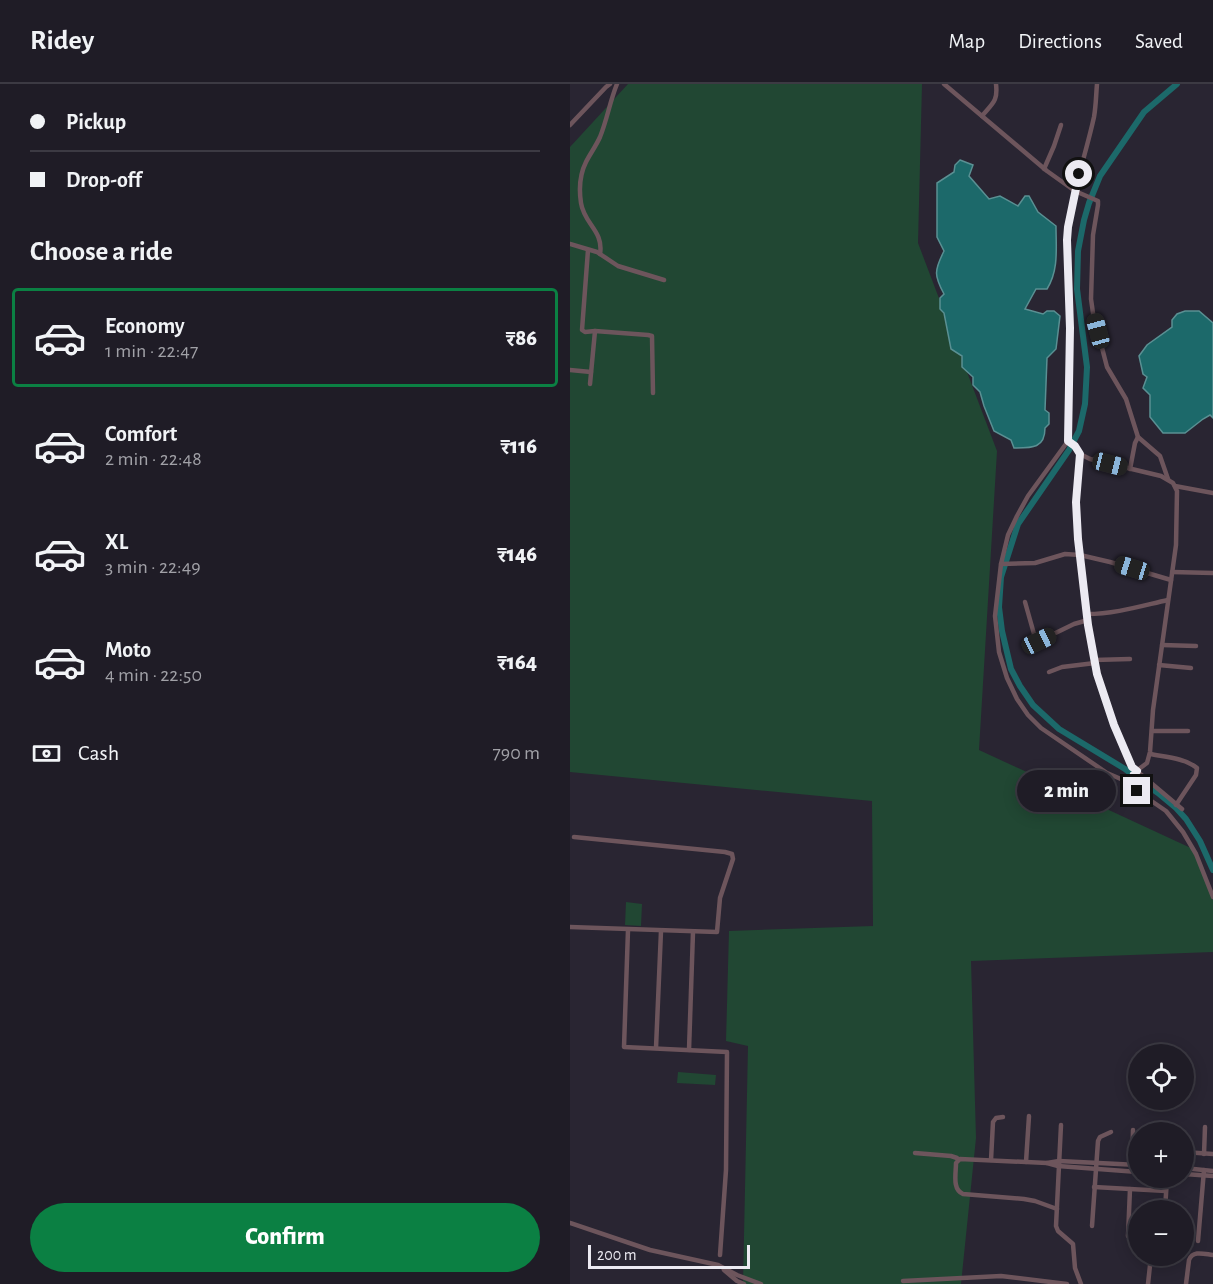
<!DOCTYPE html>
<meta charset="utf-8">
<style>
:root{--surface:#1f1c26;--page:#2c2932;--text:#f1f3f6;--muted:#a1a1a7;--line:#3c3a43;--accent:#0b8043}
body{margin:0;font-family:"Alegreya Sans",sans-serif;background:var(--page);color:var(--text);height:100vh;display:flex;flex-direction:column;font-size:22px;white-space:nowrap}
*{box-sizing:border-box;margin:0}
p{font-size:20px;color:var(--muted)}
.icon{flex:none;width:33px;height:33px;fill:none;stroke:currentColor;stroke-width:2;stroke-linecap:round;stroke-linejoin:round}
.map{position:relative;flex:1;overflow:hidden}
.side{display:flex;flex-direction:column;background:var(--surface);width:570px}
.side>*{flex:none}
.guide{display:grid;align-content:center;height:132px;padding:0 30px;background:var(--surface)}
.fabs{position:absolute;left:558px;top:960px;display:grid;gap:12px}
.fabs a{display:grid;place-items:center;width:66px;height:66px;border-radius:50%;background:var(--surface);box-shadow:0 3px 15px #0003,0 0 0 2px var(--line);font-size:30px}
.scale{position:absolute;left:18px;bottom:15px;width:162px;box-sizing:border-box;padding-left:6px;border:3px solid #eceaf2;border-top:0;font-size:16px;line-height:21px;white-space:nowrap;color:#eceaf2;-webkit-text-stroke:4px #292532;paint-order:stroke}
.end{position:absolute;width:27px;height:27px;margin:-14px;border:8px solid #eceaf2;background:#111;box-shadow:0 0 0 3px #111}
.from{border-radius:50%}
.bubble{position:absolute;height:42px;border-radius:21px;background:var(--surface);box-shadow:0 3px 15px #0003,0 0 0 2px var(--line);font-size:20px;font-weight:800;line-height:42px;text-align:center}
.car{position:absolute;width:18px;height:36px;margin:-18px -9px;border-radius:8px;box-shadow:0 0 4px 2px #0007;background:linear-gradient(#222 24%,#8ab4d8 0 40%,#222 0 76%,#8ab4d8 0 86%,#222 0)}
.guide b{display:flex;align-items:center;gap:21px;height:57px;font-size:22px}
.guide b+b{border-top:2px solid var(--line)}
.guide i{width:15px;height:15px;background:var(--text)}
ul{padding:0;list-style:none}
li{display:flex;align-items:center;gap:18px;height:99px;margin:0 12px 9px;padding:0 18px;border:3px solid transparent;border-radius:6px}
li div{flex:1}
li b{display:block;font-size:22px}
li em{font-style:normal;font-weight:800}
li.selected{border-color:var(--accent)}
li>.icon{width:54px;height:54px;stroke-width:1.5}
h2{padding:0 30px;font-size:27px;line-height:72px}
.pay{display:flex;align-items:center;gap:15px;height:66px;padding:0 30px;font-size:22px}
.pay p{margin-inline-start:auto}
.primary-button{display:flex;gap:12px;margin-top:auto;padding:12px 30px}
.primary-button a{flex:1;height:69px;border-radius:36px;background:var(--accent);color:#fff;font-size:24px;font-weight:800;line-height:69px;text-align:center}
header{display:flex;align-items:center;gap:36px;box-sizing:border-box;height:84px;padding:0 30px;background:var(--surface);border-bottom:2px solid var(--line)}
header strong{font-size:28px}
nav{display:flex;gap:33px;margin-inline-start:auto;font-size:21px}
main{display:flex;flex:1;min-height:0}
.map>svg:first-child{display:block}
.green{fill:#214733}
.water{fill:#1c696a;stroke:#5a9093;stroke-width:1.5}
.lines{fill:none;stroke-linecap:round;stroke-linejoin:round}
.canal{stroke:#1c696a;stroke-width:6}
.street{stroke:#6d555c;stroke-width:4.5}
.route{stroke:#eceaf2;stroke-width:8}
</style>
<header>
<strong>Ridey</strong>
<nav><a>Map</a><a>Directions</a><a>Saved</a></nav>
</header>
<main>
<section class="side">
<div class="guide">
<b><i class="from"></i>Pickup</b>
<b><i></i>Drop-off</b>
</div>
<h2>Choose a ride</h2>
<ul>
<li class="selected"><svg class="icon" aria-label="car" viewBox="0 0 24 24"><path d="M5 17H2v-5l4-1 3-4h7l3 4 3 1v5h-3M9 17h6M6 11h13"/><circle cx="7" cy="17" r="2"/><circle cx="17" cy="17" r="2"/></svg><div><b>Economy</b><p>1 min · 22:47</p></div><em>₹86</em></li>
<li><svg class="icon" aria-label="car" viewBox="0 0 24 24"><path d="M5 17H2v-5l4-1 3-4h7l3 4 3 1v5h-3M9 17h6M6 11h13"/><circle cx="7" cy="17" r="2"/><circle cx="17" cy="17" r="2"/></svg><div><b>Comfort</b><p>2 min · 22:48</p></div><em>₹116</em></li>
<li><svg class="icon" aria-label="car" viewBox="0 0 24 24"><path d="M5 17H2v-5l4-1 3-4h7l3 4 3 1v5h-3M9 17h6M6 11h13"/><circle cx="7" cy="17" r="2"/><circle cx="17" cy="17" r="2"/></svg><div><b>XL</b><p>3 min · 22:49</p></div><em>₹146</em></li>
<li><svg class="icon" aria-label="car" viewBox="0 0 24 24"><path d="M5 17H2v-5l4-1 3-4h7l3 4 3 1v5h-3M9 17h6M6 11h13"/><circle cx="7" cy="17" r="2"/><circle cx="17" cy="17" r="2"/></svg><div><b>Moto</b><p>4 min · 22:50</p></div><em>₹164</em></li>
</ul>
<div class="pay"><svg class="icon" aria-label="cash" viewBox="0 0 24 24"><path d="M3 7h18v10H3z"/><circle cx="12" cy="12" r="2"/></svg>Cash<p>790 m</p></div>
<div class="primary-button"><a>Confirm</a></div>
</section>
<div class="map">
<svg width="643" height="1200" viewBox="0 0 643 1200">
<rect width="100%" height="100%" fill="#292532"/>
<g class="green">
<path d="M58,0H352L348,159L427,367L409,666L623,765L643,816V868L401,877L406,1054L391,1200H173L178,962L156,957L159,847L303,842L302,717L0,688V63Z"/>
<path d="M56,818L72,820L71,842L55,841Z"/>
<path d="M108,988L146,991L145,1001L107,999Z"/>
</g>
<g class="water">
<path d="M390,76L403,81L399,92L419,115L430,112L448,122L455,112H459L468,128L486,142C486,164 489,186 477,205H466L455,225L473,230L477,227H484L490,232L486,265L477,274L475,326L479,329V340L475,344C475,365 461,364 444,364L441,356L424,347L414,322L410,308L403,301V293L392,283V272L381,265L374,229L370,225V214L374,210C364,191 364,187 374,167L367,153V99L384,88L385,81Z"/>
<path d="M615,227H629L643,239V334L640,331L633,335L615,349H593L580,333V311L573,304L577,293L573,290L569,272L577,261L602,243V236L607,230Z"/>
</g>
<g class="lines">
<path class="canal" d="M607,0L574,28L530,92L519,119L514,136L508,167L507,205L517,283L515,320L509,347L499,366L448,440L431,493L429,523L432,547L441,585L450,602L463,621L489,645L555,685L588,709L606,724L616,735L630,757L643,786"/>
<g class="street">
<path d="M374,0L477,87L505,107L528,117V121L523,151L521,215L523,229L537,283L556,315L568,353L590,372L598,395"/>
<path d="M527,0C526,11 526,22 524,33C515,74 500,114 497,156L500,244L498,357L458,412L447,432L438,451L431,480L425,532L429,568L437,594L447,615L458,631L471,644L537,689L560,699L567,707L596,727L613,748L626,770L643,813"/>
<path d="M412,32C423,19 428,17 426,0"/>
<path d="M0,41L36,3L40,0"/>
<path d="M474,85L484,62L491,41"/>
<path d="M0,160L27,168L48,182L94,196"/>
<path d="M18,166L12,246L15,248L25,247L78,251L82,252L83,309"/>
<path d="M30,170C34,147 14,140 11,119C9,106 10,90 16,78C20,70 26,62 30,53C37,36 40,17 47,0"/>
<path d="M0,286L21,288"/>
<path d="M20,300L25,247"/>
<path d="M498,357L505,361L510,370L506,418L508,455L518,541L527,589L544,641L562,683L612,725"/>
<path d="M510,370L520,375L591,392L603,399L607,407L606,461L583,626L580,668L577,679L565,688L560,699"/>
<path d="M560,385L565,359L568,353"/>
<path d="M605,402L643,409"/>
<path d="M431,480L465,479L495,470L510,471L540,478L601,496"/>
<path d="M602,488L643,489"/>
<path d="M455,518L466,557H469L504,540L518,536"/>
<path d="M517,530C545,530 571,522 598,516"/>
<path d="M592,561L626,562"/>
<path d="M524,576L560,575"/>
<path d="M589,581L621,584"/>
<path d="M479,588L492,583L525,579"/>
<path d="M582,647H618"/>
<path d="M580,670C595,673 615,674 627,684L626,691L606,721"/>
<path d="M0,843L147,848L150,814L163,775L162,770L155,768L4,753"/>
<path d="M58,846L54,963L157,968L156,1086L150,1171"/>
<path d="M86,964L91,847"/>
<path d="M119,966L123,848"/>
<path d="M491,1041L486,1142L488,1147L503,1160L505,1184L511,1200"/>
<path d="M599,1048V1042"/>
<path d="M614,1068L643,1070"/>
<path d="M345,1069L381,1072L387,1074L388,1076"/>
<path d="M634,1070L635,1043"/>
<path d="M421,1076L423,1038L426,1034L433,1033"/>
<path d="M456,1078L459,1032"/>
<path d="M477,1079L390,1075L386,1079C386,1090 382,1105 393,1110L454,1115L465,1117L487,1125"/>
<path d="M568,1081L489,1077L477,1079L488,1082L568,1088"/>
<path d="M562,1083L563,1046"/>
<path d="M614,1084L643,1087"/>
<path d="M614,1090L643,1092"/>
<path d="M524,1103L596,1107"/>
<path d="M595,1126L597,1094"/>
<path d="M0,1139L80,1166L148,1181L167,1191L191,1200"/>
<path d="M522,1142L528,1057L530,1053L541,1048"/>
<path d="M558,1152L560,1105"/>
<path d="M628,1157L634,1086"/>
<path d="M154,1186L167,1197L174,1200"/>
<path d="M333,1197L431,1192L497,1200"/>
<path d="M578,1200L581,1172"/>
<path d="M616,1200L619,1176C623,1166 634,1170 643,1171"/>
</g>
</g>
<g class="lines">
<path class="route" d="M509,90L498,143L497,156L500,244L498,357L505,362L510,370L506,418L508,455L518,541L527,590L544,641L562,683L567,687L565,688L560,699L567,707"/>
</g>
</svg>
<div class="fabs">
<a><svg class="icon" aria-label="locate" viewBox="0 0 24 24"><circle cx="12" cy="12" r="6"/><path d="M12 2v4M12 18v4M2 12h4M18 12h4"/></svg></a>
<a>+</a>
<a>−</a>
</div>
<div class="scale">200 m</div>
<i class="end from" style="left:509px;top:90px"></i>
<i class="end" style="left:567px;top:707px"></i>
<div class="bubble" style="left:447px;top:686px;width:99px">2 min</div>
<i class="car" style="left:528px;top:247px;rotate:345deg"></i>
<i class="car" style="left:540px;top:380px;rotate:104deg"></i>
<i class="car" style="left:562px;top:484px;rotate:287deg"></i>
<i class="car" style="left:469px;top:557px;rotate:65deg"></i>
</div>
</main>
